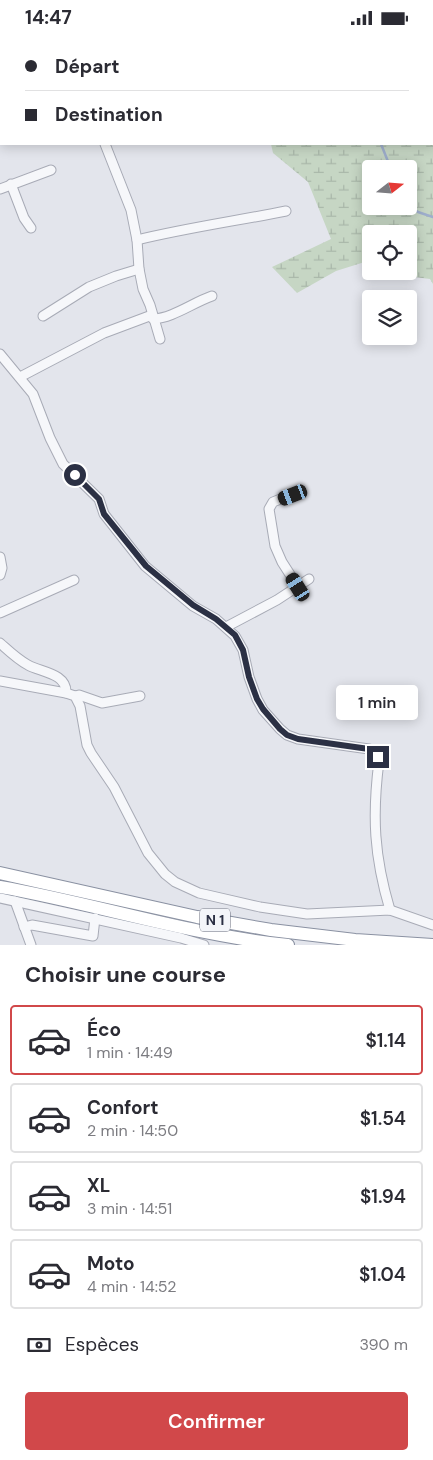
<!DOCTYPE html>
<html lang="fr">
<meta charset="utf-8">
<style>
:root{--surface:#fff;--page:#f2f2f3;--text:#2b2b33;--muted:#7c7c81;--line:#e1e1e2;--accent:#d1484a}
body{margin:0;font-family:"DM Sans",sans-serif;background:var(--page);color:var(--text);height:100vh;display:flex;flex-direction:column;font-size:19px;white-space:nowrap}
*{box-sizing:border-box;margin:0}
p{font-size:16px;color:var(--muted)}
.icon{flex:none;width:28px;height:28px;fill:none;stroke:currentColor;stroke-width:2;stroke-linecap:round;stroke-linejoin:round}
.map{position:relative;height:910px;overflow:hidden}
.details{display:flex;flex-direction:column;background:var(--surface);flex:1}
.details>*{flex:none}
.guide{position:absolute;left:0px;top:0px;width:434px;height:110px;box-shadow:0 2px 12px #0003;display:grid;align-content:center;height:110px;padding:0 25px;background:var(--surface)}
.needle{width:32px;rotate:73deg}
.buttons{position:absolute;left:362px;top:125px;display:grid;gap:10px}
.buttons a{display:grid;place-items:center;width:55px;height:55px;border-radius:5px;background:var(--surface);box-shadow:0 2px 12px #0003;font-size:25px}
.end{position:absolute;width:22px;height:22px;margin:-11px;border:6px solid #2b3044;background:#fff;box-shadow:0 0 0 2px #fff}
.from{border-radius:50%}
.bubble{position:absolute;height:35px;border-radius:5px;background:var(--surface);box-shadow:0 2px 12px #0003;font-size:16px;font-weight:600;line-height:35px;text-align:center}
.car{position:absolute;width:15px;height:30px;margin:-15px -8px;border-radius:6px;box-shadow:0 0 4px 1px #0007;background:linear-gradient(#222 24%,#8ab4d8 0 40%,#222 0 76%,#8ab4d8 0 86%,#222 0)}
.guide b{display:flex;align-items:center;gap:18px;height:48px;font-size:19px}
.guide b+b{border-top:1px solid var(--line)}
.guide i{width:12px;height:12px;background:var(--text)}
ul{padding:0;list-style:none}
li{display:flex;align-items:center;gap:15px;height:70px;margin:0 10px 8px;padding:0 15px;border:2px solid var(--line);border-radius:5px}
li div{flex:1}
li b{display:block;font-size:19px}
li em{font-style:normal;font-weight:600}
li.active{border-color:var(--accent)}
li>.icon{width:45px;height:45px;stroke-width:1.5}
h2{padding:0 25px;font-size:22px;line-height:60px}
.pay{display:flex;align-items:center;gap:12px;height:55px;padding:0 25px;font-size:19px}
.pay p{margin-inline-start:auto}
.primary-button{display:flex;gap:10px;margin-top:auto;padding:10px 25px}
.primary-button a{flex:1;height:58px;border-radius:5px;background:var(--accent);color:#fff;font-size:20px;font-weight:600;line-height:58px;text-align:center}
.status{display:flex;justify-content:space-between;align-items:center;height:35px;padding:0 25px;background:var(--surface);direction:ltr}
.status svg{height:14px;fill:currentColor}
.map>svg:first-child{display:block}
.wetland{fill:url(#wetland-marsh);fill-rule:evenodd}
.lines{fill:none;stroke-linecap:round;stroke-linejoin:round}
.stream{stroke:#9eaecc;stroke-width:2.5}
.minor-casing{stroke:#a8abb6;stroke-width:11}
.highway-casing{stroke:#8a91a2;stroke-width:14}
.minor{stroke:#f6f7fa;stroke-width:9}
.highway{stroke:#fff;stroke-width:12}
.route{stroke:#2b3044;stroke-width:6}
.labels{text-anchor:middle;stroke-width:4;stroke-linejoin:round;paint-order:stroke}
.shield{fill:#f3f5f9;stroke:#676b7a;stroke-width:1}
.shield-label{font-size:14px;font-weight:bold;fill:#2b3044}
</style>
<div class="status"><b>14:47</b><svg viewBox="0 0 49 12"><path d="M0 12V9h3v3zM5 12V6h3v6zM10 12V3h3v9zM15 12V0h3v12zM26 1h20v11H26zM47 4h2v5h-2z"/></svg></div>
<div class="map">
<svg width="433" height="910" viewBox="0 0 433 910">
<defs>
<pattern id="wetland-marsh" width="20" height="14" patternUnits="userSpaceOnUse" patternTransform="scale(1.25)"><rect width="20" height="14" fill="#c6d6c4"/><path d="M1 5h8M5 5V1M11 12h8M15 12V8" fill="none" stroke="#aab8aa"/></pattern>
</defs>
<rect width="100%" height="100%" fill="#e3e5ec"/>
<g class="wetland">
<path d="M170,0H286L287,1H172Z"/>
<path d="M433,12V249L430,244L414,242L400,236H409V199H371V225L336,236L297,258L272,232L331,204L308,147L273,118L271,109H432ZM371,134H409V171H371Z"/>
</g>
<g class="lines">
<g class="stream">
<path d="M188,0L190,1"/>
<path d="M381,109L391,134"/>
<path d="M409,171L418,177L433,182"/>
</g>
<defs>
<g id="minor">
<path d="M0,49H1"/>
<path d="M105,109L131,175L137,205L139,234L143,254L150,270L160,304"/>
<path d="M11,149L24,183L31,193"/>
<path d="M0,154L51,135"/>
<path d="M137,205C186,193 236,186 286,176"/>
<path d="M43,281L89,252L116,241L139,234"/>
<path d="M153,284C173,283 192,268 212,261"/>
<path d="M0,319L33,359L50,403L63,429L99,464L104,479L145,531L193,571L216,584L235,601L243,615L249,642L257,664L263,675L280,694L287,700L298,704L369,714L376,719L379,726C372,781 374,821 390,875"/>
<path d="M20,342L104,298L152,280"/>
<path d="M293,459L273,467L269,474L275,511L282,527L298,552"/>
<path d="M0,522L2,533L0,540"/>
<path d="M0,578L74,545"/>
<path d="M226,592L277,565L309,544"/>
<path d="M0,608C9,616 17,624 28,630C40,637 67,638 66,658"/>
<path d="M0,646L66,658L75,661L80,671L87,710L91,718L114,752L148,818L165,839L175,847L199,858L260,872L307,879L390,875L433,890"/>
<path d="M75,661L79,660L102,668L140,661"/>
<path d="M0,863L181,903L204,910"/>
<path d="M15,866L31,910"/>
<path d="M24,892L32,890L93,901L95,883"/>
</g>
<g id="highway">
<path d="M0,838L197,882L271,895L355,905L433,910"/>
<path d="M0,852C96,869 190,900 288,910"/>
</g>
</defs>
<use href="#minor" class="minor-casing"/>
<use href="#highway" class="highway-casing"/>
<use href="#minor" class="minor"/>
<use href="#highway" class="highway"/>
</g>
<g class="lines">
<path class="route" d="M75,440L99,464L104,479L146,531L193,570L216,584L235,600L243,615L249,642L257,664L263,674L280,694L287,700L298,704L369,714L373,715L378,722"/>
</g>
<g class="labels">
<rect class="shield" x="200" y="873.5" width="30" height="23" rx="4"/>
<g class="shield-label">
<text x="215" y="890">N 1</text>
</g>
</g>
</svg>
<div class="buttons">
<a><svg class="needle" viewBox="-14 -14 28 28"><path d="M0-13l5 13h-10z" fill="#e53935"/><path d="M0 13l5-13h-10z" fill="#7c7c81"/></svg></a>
<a><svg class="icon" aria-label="locate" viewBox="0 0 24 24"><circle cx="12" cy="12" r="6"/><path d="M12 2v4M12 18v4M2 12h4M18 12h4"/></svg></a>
<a><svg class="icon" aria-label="layers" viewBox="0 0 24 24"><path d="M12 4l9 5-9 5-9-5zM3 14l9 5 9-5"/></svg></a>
</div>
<i class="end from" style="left:75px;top:440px"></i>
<i class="end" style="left:378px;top:722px"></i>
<div class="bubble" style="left:336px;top:650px;width:82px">1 min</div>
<i class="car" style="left:293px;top:460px;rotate:249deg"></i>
<i class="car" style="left:298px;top:552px;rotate:328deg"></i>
<div class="guide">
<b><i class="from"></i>Départ</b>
<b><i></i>Destination</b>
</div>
</div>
<section class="details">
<h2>Choisir une course</h2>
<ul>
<li class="active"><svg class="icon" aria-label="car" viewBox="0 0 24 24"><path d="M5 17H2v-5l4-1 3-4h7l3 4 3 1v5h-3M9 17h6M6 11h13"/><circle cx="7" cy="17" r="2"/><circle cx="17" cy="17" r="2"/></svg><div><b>Éco</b><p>1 min · 14:49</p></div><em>$1.14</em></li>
<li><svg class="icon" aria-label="car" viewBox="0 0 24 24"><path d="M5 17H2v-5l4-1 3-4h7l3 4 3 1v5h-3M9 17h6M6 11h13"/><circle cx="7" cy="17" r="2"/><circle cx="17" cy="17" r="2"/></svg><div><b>Confort</b><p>2 min · 14:50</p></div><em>$1.54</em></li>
<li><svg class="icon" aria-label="car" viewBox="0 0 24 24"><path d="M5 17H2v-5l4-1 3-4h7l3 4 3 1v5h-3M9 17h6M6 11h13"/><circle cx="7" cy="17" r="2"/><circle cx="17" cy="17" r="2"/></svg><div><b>XL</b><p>3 min · 14:51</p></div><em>$1.94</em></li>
<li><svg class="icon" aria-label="car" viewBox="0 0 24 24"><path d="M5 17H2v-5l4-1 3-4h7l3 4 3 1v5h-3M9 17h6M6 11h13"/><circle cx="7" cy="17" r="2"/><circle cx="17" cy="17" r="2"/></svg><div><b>Moto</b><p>4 min · 14:52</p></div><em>$1.04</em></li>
</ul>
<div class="pay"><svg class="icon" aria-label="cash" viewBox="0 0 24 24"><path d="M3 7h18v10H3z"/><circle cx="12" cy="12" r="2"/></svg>Espèces<p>390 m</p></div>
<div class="primary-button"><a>Confirmer</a></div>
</section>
